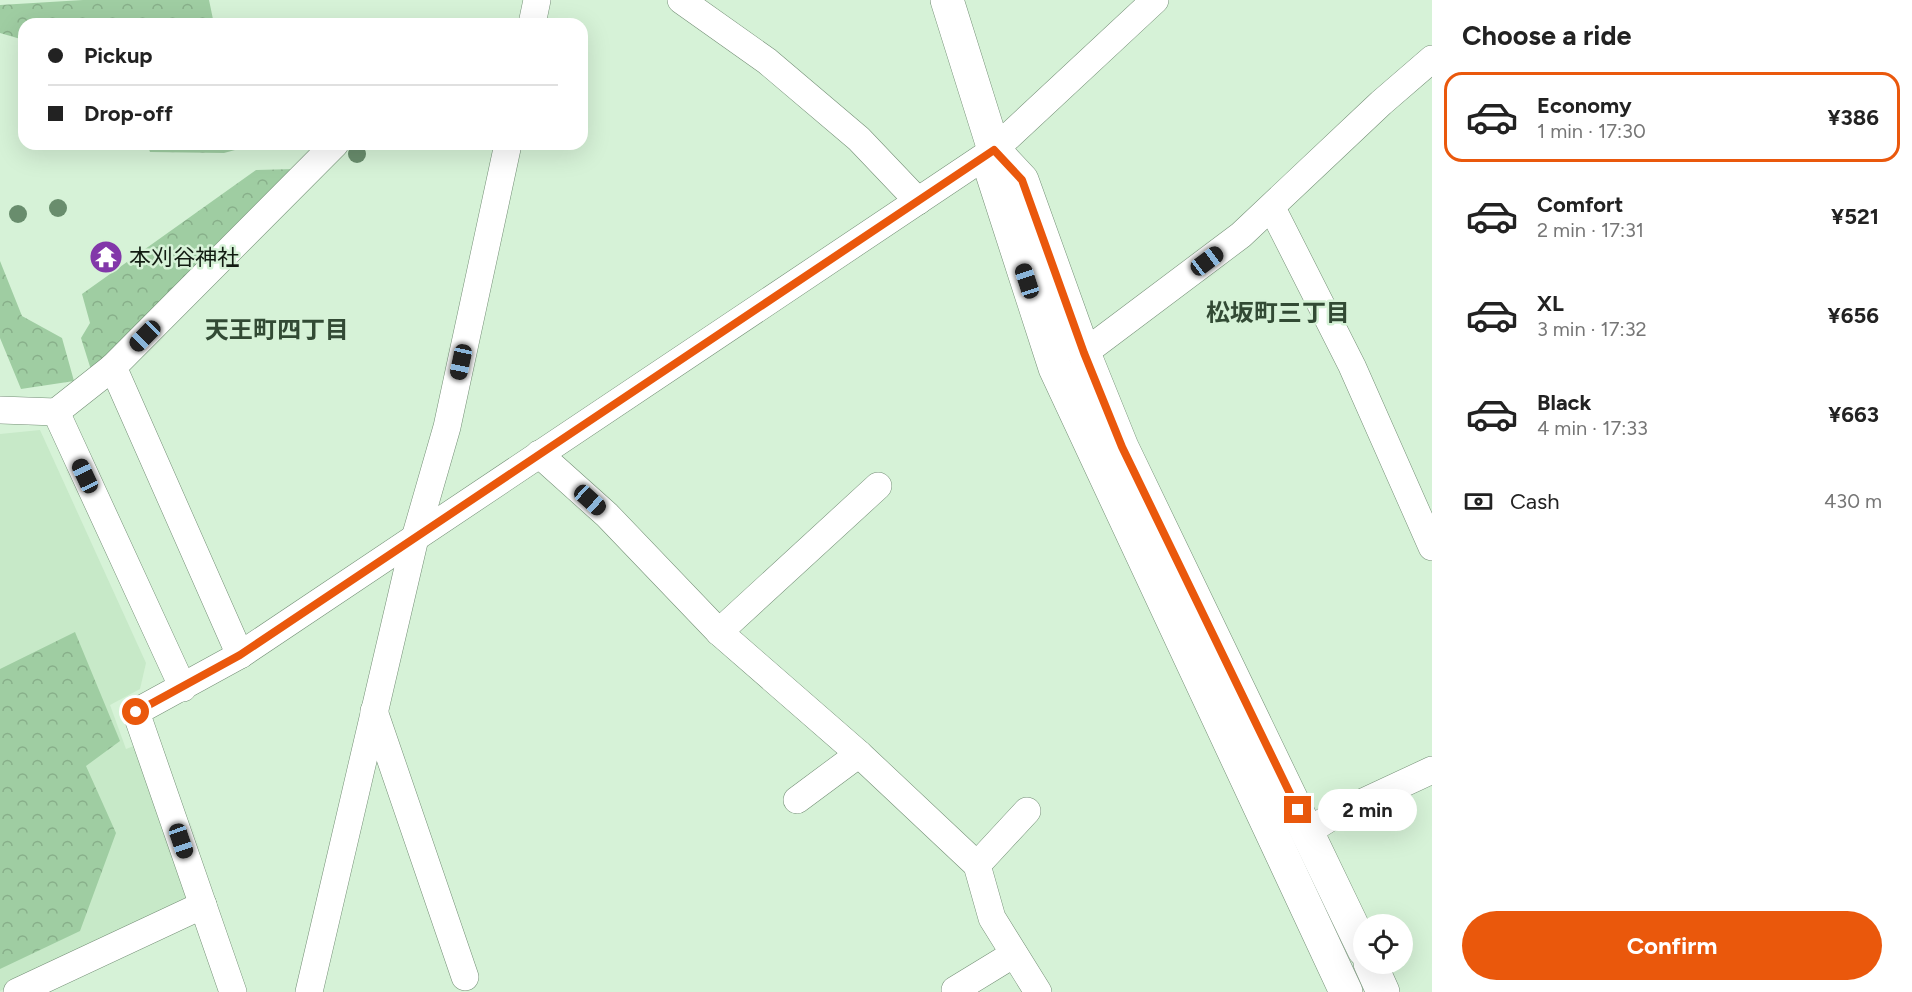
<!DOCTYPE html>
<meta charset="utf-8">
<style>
:root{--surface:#fff;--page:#f6f6f6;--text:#222;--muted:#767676;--line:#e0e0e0;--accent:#ea580c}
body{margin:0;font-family:Figtree,"Noto Sans JP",sans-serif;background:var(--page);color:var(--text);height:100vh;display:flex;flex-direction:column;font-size:22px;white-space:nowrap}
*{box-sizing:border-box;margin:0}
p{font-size:20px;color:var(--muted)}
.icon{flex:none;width:33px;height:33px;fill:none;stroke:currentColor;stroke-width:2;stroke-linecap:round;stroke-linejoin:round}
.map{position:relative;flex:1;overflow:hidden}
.sheet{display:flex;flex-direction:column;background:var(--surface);width:480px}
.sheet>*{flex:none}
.top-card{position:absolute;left:18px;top:18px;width:570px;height:132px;border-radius:18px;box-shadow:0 6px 24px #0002;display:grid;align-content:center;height:132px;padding:0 30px;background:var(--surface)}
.tools{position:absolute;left:1353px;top:914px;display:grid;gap:12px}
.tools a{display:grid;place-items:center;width:60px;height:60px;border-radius:50%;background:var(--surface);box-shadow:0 6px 24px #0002;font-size:30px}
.end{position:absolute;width:27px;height:27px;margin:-14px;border:8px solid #ea580c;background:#fff;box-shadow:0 0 0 3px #fff}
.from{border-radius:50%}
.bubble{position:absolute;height:42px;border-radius:21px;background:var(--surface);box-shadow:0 6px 24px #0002;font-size:20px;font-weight:700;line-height:42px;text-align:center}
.car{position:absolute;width:18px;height:36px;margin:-18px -9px;border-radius:8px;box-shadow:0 0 4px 2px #0007;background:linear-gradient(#222 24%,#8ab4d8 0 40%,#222 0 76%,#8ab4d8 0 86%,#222 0)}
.top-card b{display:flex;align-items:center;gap:21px;height:57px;font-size:22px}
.top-card b+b{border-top:2px solid var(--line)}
.top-card i{width:15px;height:15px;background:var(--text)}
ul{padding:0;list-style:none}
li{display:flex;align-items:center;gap:18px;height:90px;margin:0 12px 9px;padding:0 18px;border:3px solid transparent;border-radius:18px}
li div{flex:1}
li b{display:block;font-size:22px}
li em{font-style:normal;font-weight:700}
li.selected{border-color:var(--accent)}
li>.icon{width:54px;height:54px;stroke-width:1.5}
h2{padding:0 30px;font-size:27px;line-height:72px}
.pay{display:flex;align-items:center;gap:15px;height:66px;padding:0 30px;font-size:22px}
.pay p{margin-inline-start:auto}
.action{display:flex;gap:12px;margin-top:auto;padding:12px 30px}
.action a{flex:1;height:69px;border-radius:36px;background:var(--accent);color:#fff;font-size:24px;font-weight:700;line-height:69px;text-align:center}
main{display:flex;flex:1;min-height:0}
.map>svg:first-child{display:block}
.built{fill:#c7e9c8}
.forest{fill:url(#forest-crowns)}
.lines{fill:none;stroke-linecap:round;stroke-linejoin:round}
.minor-casing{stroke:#748f76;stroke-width:28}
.tertiary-casing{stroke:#748f76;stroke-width:34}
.minor{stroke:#fff;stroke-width:27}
.tertiary{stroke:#fff;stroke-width:33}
.tree{fill:#698d6d}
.route{stroke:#ea580c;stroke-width:8}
.labels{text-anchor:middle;stroke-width:5;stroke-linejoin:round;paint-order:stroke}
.poi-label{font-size:22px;fill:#121c12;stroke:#d6f2d7;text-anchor:start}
.neighbourhood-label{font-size:24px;font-weight:bold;fill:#324a34;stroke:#d6f2d7}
</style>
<main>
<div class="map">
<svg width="1432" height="992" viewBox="0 0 1432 992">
<defs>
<pattern id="forest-crowns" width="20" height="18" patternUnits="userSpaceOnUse" patternTransform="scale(1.5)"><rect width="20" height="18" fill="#9fcda2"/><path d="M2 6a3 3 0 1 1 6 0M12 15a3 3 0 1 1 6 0" fill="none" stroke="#88af8a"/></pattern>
</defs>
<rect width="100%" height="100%" fill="#d6f2d7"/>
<path class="built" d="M40,430L146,663L140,689L110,705L126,749L139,744L188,904L0,991V434Z"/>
<g class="forest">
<path d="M83,0H209L214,24H24V40L0,33V5Z"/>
<path d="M147,144H257L224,153L150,152Z"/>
<path d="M295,169L92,373L81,338L90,323L82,294L256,170Z"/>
<path d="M0,261L22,316L62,338L74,381L21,389L0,338Z"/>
<path d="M75,632L120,741L86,766L116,833L80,931L0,969V669Z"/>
</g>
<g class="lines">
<defs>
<g id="minor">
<path d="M681,0L767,61L859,139L918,201"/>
<path d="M532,24L537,0"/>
<path d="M1272,208L1352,366L1432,547"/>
<path d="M1084,353L1241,235L1381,103L1432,59"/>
<path d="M113,367L335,144"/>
<path d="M0,410L56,412L183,688"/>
<path d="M56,412L113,367L240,655"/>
<path d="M539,454L607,515L719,632L859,754L977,865L992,918L1038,992"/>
<path d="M719,632L878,486"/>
<path d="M374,711L465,977"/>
<path d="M797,800L859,754"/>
<path d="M1309,831L1331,817L1432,770"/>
<path d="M977,865L1027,811"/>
<path d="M955,990L1014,954"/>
<path d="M17,992L203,905"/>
<path d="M233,992L136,712L240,655L994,150L1155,0"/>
<path d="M309,992L415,538L447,427L508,144"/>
</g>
<g id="tertiary">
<path d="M947,0L994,150L992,173L1055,368L1346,992"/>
<path d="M994,150L1022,180L1084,353L1122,447L1364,950"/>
<path d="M1370,963L1383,992"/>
</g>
</defs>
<use href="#minor" class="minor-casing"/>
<use href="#tertiary" class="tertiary-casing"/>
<use href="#minor" class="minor"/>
<use href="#tertiary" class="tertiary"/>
</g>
<g class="tree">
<circle cx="357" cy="154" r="9"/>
<circle cx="58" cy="208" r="9"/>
<circle cx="18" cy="214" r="9"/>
</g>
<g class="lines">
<path class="route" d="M136,712L240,655L994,150L1022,180L1084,353L1122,447L1298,810"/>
</g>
<defs>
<symbol id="temple-disc" viewBox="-11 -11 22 22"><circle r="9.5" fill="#8237a9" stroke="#d6f2d7"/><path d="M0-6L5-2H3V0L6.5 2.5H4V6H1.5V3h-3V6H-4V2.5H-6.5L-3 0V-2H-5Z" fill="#fff"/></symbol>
</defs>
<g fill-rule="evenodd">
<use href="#temple-disc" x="87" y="238" width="38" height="38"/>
</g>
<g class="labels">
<g class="poi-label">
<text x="129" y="265">本刈谷神社</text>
</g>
<g class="neighbourhood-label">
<text x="1278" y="321">松坂町三丁目</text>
<text x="277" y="338">天王町四丁目</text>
</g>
</g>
</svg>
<div class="tools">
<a><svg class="icon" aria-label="locate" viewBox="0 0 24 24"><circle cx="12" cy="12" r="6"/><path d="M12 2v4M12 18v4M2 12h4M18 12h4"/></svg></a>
</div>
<i class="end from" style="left:136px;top:712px"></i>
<i class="end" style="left:1298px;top:810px"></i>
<div class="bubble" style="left:1318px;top:789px;width:99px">2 min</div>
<i class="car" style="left:1207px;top:261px;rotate:53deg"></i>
<i class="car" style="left:1027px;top:281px;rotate:342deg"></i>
<i class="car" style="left:145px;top:336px;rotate:225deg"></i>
<i class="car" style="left:461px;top:362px;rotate:192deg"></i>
<i class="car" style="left:85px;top:476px;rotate:335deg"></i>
<i class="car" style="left:590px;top:500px;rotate:132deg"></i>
<i class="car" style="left:181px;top:841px;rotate:161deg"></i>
<div class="top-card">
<b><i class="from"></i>Pickup</b>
<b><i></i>Drop-off</b>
</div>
</div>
<section class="sheet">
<h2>Choose a ride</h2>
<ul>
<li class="selected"><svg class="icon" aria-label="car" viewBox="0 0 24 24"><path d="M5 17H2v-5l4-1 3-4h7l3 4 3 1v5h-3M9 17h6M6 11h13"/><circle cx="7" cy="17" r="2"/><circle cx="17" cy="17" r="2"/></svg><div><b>Economy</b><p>1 min · 17:30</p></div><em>¥386</em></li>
<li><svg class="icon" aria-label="car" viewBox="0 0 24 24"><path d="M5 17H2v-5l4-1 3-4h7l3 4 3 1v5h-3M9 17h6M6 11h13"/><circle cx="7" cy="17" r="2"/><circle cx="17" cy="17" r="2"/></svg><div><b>Comfort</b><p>2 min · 17:31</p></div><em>¥521</em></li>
<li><svg class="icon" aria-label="car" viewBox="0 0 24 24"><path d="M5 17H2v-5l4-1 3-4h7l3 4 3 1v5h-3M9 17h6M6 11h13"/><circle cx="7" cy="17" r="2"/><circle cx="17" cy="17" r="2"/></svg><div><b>XL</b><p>3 min · 17:32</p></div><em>¥656</em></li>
<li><svg class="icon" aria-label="car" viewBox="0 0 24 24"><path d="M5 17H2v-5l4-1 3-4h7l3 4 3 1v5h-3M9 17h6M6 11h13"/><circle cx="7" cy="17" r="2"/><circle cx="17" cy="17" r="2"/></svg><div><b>Black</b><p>4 min · 17:33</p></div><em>¥663</em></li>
</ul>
<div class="pay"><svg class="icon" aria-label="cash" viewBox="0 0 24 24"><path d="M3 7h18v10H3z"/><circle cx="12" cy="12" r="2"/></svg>Cash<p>430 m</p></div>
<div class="action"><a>Confirm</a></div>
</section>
</main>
